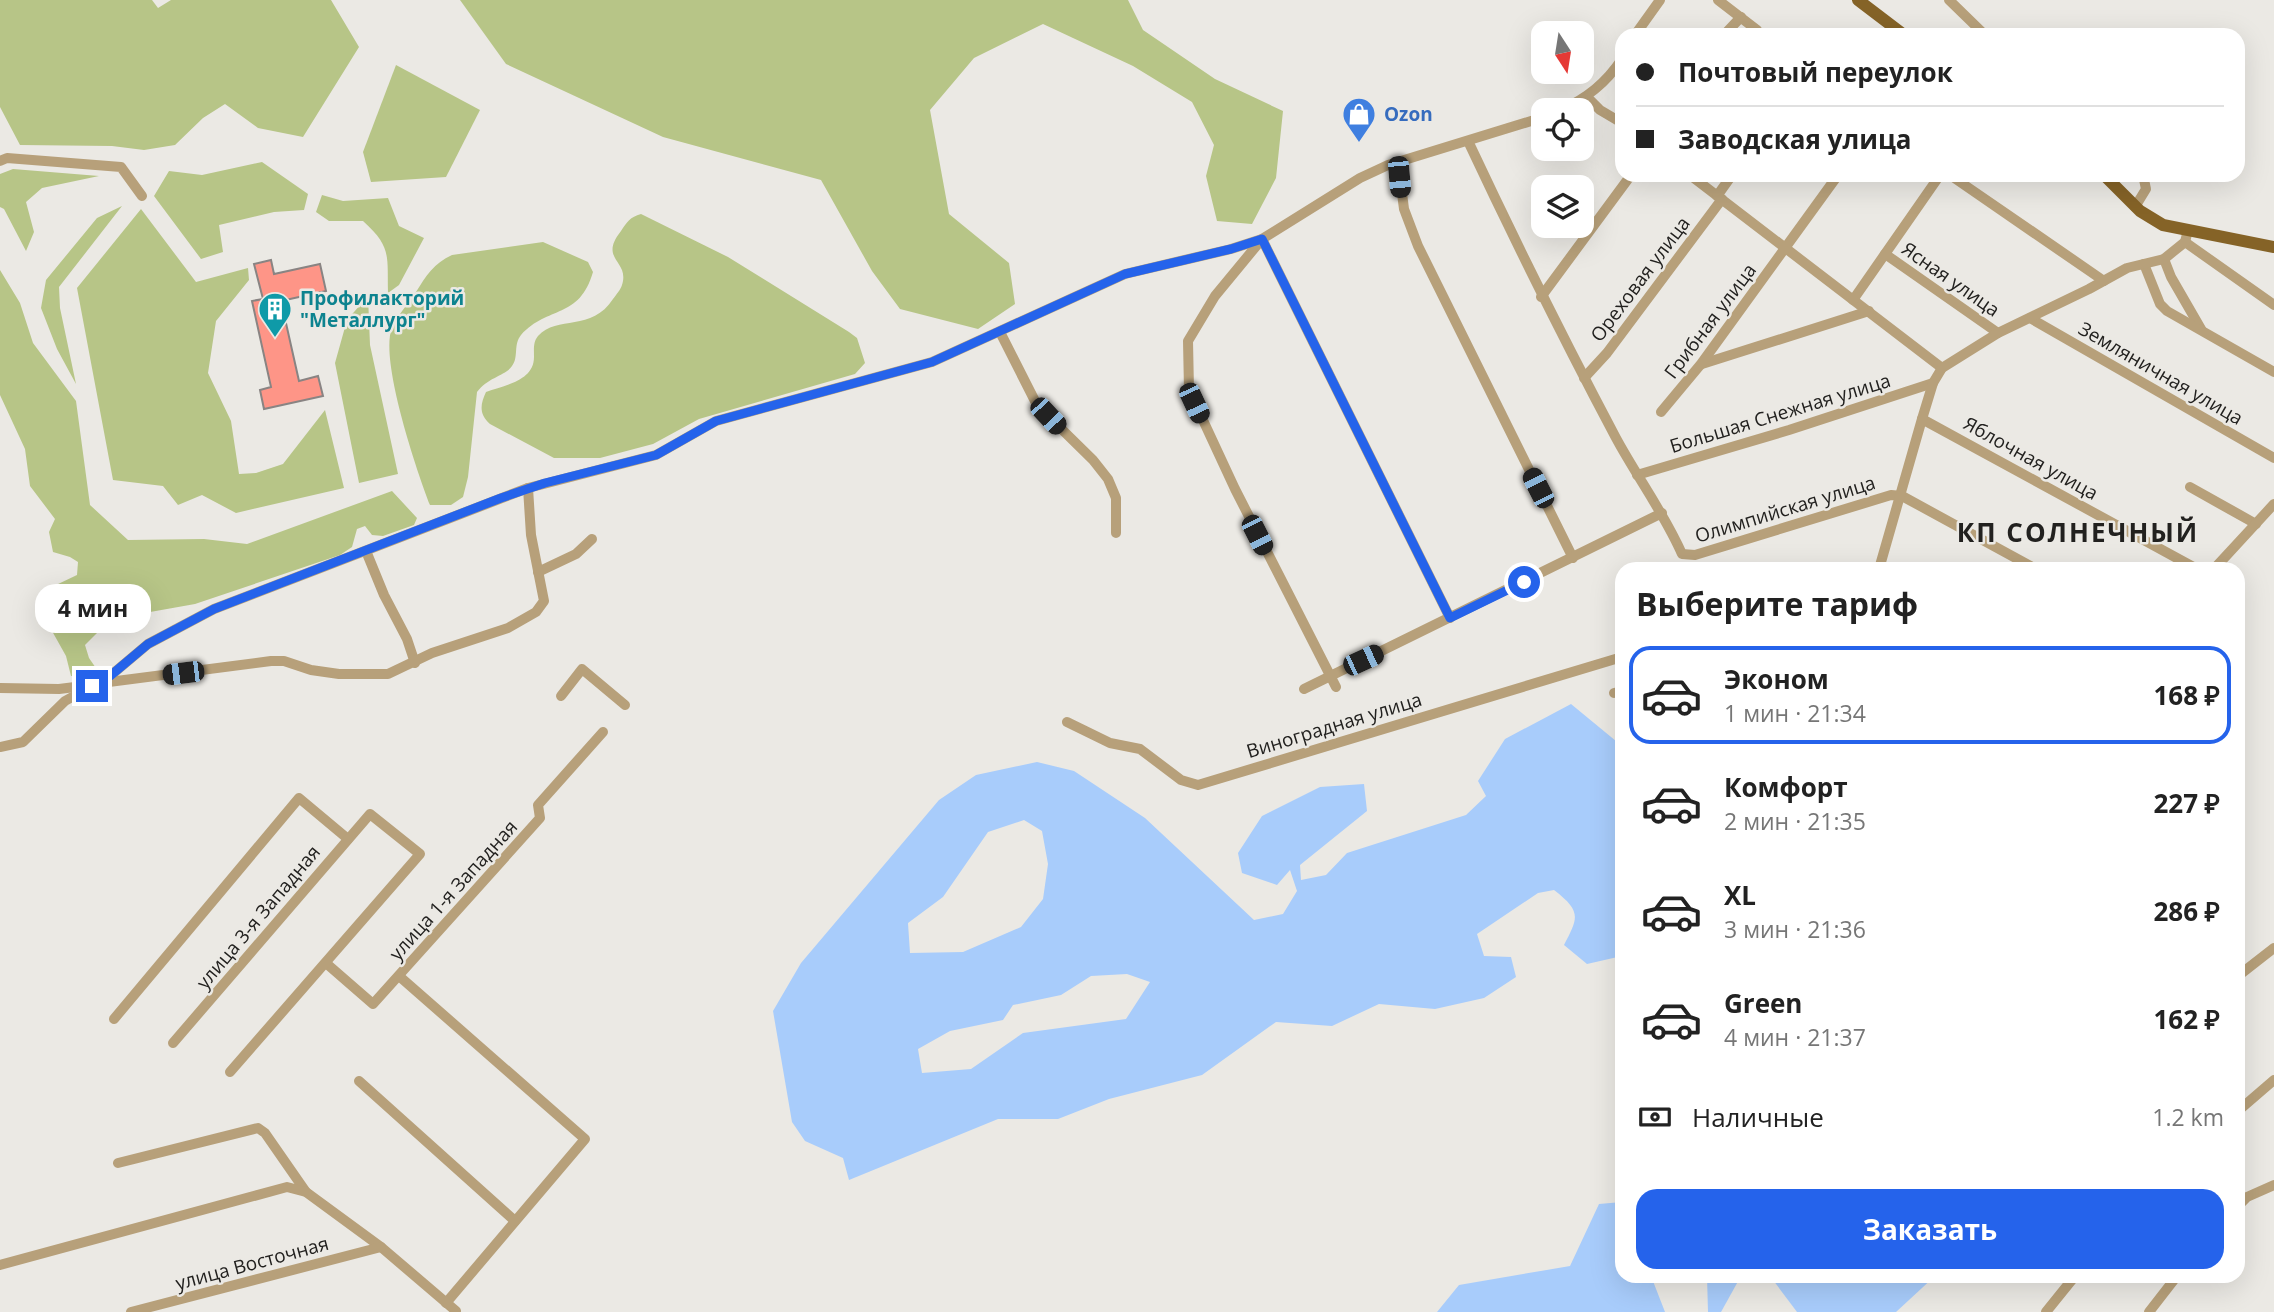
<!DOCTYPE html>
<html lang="ru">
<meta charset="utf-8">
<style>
:root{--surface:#fff;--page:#f6f6f6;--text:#222;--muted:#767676;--line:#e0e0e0;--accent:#2563eb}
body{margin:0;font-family:"Open Sans",sans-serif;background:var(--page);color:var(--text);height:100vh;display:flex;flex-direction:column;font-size:26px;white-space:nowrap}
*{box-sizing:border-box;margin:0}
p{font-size:23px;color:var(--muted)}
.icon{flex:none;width:38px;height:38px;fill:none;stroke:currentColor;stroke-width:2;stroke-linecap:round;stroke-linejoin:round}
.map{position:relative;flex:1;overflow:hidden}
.drawer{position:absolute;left:1615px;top:562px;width:630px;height:721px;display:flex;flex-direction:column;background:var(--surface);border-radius:21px;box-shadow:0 7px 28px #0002}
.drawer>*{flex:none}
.hud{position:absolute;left:1615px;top:28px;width:630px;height:154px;border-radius:21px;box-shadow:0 7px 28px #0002;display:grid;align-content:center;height:154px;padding:0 21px;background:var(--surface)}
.needle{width:46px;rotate:168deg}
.tools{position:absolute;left:1531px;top:21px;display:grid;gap:14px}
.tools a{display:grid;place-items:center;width:63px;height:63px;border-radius:14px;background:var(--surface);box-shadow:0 7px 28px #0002;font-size:35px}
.end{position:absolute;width:32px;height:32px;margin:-16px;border:9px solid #2563eb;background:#fff;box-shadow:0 0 0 4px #fff}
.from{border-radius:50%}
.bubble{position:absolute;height:49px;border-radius:21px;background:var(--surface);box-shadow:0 7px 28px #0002;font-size:23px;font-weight:700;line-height:49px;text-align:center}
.car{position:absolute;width:21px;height:42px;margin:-21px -10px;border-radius:9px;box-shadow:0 0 5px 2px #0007;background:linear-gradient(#222 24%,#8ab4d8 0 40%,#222 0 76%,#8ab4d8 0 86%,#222 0)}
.hud b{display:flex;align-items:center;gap:24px;height:66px;font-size:26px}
.hud b+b{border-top:2px solid var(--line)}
.hud i{width:18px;height:18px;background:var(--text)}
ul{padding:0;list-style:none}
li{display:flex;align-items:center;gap:21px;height:98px;margin:0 14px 10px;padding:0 7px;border:4px solid transparent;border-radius:21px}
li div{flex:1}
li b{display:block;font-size:26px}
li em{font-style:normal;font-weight:700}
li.current{border-color:var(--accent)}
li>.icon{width:63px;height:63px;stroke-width:1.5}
h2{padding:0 21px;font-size:32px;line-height:84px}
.pay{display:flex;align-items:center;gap:18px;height:77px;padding:0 21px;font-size:26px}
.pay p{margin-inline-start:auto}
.button{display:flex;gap:14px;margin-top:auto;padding:14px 21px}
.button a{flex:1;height:80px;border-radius:21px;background:var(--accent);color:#fff;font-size:28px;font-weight:700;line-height:80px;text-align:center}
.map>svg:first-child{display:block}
.green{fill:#b7c587}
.water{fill:#a8ccfb;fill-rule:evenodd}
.building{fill:#fe9587;stroke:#898483;stroke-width:2}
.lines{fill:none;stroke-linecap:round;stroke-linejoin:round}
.minor{stroke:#b7a07a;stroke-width:10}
.major{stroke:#856327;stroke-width:12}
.route{stroke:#2563eb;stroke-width:9}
.labels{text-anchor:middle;stroke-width:5;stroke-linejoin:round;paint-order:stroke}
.shop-label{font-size:19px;font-weight:bold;fill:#366cbe;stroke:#ebe9e4;text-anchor:start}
.street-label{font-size:19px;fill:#22211f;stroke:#ebe9e4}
.culture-label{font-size:19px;font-weight:bold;fill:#0d838f;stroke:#ebe9e4;text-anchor:start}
.district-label{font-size:26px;font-weight:bold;letter-spacing:2px;fill:#22211f;stroke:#ebe9e4}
</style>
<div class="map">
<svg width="2274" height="1312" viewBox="0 0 2274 1312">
<rect width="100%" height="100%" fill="#ebe9e4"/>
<g class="green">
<path d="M0,0H152L158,8L171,0H331L359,47L303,137L258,128L225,104L203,118L175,145L144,150L112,146L20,145L0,107Z"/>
<path d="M460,0H1128L1143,30L1215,79L1283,111L1276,178L1252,224L1217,221L1206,176L1214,145L1192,102L1133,66L1043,24L974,58L930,110L949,214L1009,263L1015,304L978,329L900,309L872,271L821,180L663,137L506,64Z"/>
<path d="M396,65L480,110L446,177L371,182L363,152Z"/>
<path d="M262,162L308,194L304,210L274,212L219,225L223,252L201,259L154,196L169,171L202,175Z"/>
<path d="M13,169L99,176L42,188L26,202L34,232L26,251L4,209L0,207V174Z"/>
<path d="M322,195L343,201L388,198L399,226L424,238L399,285L388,293C387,256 392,247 363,221H329L316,212Z"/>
<path d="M122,206L59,287L60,308L76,384L57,349L41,308L46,280L97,218Z"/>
<path d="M141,209L196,282L248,268L249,280L216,321L208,373L231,421L239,474L256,473L283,464L325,410L344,488L236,513L202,495L178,505L163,486L113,480L77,288Z"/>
<path d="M641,214L728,257L849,332L857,338L865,363L855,374L699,419L653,444L600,458H554L490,424C479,414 480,405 486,392C505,385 534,381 534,357C534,349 533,342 538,336C557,315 592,332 613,299C616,295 621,289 622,285C630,260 598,260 621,231C627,222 630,217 641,214Z"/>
<path d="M543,242L588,262L593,272C579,320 548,305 521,335C513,345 519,357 512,366C505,376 488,377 477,392L468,477L463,497L451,505H430C417,472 379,359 392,328C397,316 408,304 416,292C426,276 434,263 452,255Z"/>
<path d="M0,270L20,303L33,343L76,401L90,505L128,540L204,539L247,544L392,491L417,518L414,525L383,536L372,535L365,526L357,529L352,547L340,555L195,604L111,619L85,645L89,658L100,674L91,678L71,676L66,656L52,631L54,626H66C72,614 69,601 57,596L56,585L77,575L78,562L70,557L53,552L49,532L55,519L30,486L25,449L0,395Z"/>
<path d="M368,296L370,345L398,474L359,483L335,363L347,320Z"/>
</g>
<g class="water">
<path d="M1571,704L1622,746V956L1587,964L1564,945C1579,917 1581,911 1554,890L1538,893L1477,934L1484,956L1511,957L1516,977L1484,998L1435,1009L1379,1004L1332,1026L1276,1022L1202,1075L1109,1099L1058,1119H998L849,1180L843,1158L805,1141L792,1122L773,1011L801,963L939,800L976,775L1037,762L1074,771L1145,818L1254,920L1283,914L1297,891L1290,870L1277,885L1242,873L1238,853L1262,816L1320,787L1364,784L1367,811L1300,865L1301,880L1326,875L1347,853L1466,815L1486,796L1478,781L1505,739ZM1024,820L1042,831L1048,864L1043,899L1021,927L963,952L910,953L908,923L943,897L988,832ZM1127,974L1150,982L1126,1019L1023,1033L971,1069L922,1073L918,1049L950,1031L1003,1020L1013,1005L1061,995L1091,976Z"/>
<path d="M1622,1202V1276H1651L1665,1312H1437L1459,1285L1570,1266L1599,1204Z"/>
<path d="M1707,1276H1741L1721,1312H1708Z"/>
<path d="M1770,1276H1935L1896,1312H1797Z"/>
</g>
<path class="building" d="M271,260L274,274L320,264L326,291L281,301L299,381L318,376L323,396L264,409L260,390L271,387L252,301L263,299L254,264Z"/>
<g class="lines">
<g class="minor">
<path d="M1718,0L1757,30L1758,35"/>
<path d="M1949,0L1985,35"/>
<path d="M1635,35L1660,0"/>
<path d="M1724,35L1741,17"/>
<path d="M1587,97L1600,110L1622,123"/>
<path d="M1561,110C1587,98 1606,83 1622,59"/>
<path d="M1468,141C1515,241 1564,340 1616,438C1637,477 1664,513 1682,554L1695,555L1891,495L1902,496L2036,569"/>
<path d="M0,161L7,158L121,167L142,196"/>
<path d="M1398,162L1404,209L1418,246L1573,558"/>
<path d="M1690,175L1942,368"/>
<path d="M1950,175L2104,281"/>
<path d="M1717,196L1732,175"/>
<path d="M2135,207L2146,189L2143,175"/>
<path d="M2185,242L2274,305"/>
<path d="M1885,254L1998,333"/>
<path d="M2164,259L2171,277L2201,329"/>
<path d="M2144,264L2160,304L2167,311L2274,372"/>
<path d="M1541,297L1631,175"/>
<path d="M1853,300L1940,175"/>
<path d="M2030,318L2274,458"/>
<path d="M1000,332L1037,405L1093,460L1108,479L1116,498V533"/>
<path d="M1702,364L1869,311"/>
<path d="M1584,378L1607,353L1722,199"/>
<path d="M1661,412L1701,364L1838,175"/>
<path d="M1922,419L2197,569"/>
<path d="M1637,475L1789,430L1933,383"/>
<path d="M2190,487L2256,524"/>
<path d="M366,551L384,595L407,639L415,663"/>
<path d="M1879,569L1922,419L1933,383L1942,368L1998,333L2089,289L2127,268L2164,259L2185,242L2188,230"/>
<path d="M2214,569L2274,504"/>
<path d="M538,572L576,554L592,539"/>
<path d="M101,683L271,661H284L311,670L339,674H388L432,653L508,628L536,612L544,601L531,535L528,488"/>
<path d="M1336,687L1235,489L1189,390L1188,341L1215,296L1262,239L1450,618"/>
<path d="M0,688L59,689L83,686"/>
<path d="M1304,689L1662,513"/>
<path d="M1614,693L1622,691"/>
<path d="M561,696L582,669L625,705"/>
<path d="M1067,722L1110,743L1140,749L1181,780L1198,785L1622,657"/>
<path d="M0,747L23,742L65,701L110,676L148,644L214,609L528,488L656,455L716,421L932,362L1125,274L1231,249L1262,239L1360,178L1388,165L1544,117"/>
<path d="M327,964L373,1004L540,818L538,805L603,732"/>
<path d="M399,976L585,1139L446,1303"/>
<path d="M2238,976L2274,948"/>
<path d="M114,1019L299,798L348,839"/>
<path d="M173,1043L370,814L420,854L230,1072"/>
<path d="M359,1081L515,1221"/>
<path d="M2238,1111L2274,1080"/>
<path d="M118,1163L258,1128L265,1133L306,1192"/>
<path d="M2238,1206L2247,1197L2274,1185"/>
<path d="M0,1265L287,1187L306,1192L381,1247L456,1311"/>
<path d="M131,1312L381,1247"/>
<path d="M2046,1312L2075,1276"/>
<path d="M2149,1312L2177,1276"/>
</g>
<g class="major">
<path d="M1858,0L1904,35"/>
<path d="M2104,175L2140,211L2163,225L2274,247"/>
</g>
</g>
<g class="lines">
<path class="route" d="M92,686L110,676L148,644L214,609L501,498L545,483L656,455L716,421L932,362L1125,274L1231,249L1262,239L1450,618L1524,582"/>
</g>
<defs>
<symbol id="shop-pin" viewBox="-11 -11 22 30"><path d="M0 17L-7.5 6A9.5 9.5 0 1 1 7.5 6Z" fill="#3f7fe0" stroke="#ebe9e4"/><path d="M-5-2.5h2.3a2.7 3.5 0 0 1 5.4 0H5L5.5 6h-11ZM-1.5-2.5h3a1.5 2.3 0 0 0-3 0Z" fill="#fff"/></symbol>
<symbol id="building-pin" viewBox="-11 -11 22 30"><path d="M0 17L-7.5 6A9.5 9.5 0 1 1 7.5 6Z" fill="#0f9aa8" stroke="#ebe9e4"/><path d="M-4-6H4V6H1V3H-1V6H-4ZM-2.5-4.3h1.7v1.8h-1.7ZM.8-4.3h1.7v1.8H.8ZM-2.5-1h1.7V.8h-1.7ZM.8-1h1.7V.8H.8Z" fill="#fff"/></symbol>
</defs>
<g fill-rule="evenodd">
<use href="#shop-pin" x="1340" y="95" width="38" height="52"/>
<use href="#building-pin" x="256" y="290" width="38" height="52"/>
</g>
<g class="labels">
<g class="shop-label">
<text x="1384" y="121">Ozon</text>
</g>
<g class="street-label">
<text transform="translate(1640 279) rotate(-53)" y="7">Ореховая улица</text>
<text transform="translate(1951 279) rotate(35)" y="7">Ясная улица</text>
<text transform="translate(1710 321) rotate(-53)" y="7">Грибная улица</text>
<text transform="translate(2161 373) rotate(30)" y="7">Земляничная улица</text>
<text transform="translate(1780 413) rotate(-17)" y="7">Большая Снежная улица</text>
<text transform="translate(2031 458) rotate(29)" y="7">Яблочная улица</text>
<text transform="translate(1785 509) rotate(-17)" y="7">Олимпийская улица</text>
<text transform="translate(1334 725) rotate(-17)" y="7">Виноградная улица</text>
<text transform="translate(453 890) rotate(-48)" y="7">улица 1-я Западная</text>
<text transform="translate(258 917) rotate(-50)" y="7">улица 3-я Западная</text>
<text transform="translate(252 1263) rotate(-15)" y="7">улица Восточная</text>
</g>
<g class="culture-label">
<text x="300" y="305">Профилакторий<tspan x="300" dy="22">"Металлург"</tspan></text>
</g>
<g class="district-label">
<text x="2078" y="542">КП СОЛНЕЧНЫЙ</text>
</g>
</g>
</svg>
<div class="tools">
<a><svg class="needle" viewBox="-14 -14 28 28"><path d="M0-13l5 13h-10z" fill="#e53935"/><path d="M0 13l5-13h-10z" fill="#767676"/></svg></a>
<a><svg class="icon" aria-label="locate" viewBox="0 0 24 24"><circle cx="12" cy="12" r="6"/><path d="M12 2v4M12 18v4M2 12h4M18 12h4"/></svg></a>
<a><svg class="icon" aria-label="layers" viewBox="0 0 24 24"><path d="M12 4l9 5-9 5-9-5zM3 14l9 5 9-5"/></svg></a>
</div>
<i class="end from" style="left:1524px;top:582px"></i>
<i class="end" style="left:92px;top:686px"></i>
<div class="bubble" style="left:35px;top:584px;width:116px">4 мин</div>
<i class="car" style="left:1399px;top:177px;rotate:175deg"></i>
<i class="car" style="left:1194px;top:403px;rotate:155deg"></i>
<i class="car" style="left:1048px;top:416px;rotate:137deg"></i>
<i class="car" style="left:1538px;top:488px;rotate:333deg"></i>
<i class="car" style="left:1257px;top:535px;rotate:153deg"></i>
<i class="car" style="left:1363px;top:660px;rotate:65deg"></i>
<i class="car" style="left:183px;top:673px;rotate:263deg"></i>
<div class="hud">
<b><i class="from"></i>Почтовый переулок</b>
<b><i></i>Заводская улица</b>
</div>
<section class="drawer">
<h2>Выберите тариф</h2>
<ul>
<li class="current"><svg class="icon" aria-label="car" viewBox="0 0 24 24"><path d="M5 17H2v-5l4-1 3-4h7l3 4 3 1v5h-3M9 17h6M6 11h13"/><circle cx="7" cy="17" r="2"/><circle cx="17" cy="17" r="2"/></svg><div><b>Эконом</b><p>1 мин · 21:34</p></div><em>168 ₽</em></li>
<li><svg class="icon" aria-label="car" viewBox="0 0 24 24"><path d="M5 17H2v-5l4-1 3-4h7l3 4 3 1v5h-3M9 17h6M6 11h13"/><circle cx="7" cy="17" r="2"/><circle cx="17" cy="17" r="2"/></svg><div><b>Комфорт</b><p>2 мин · 21:35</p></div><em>227 ₽</em></li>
<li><svg class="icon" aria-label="car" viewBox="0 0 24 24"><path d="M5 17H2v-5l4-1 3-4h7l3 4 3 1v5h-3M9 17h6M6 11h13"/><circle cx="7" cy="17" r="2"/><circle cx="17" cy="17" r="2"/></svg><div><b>XL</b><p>3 мин · 21:36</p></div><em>286 ₽</em></li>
<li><svg class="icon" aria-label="car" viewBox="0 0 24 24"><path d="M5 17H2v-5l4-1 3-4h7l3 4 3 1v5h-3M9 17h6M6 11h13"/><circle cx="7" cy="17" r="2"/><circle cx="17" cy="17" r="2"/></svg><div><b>Green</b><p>4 мин · 21:37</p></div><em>162 ₽</em></li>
</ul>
<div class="pay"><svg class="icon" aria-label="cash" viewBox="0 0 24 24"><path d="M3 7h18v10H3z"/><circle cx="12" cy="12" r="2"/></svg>Наличные<p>1.2 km</p></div>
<div class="button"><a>Заказать</a></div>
</section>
</div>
